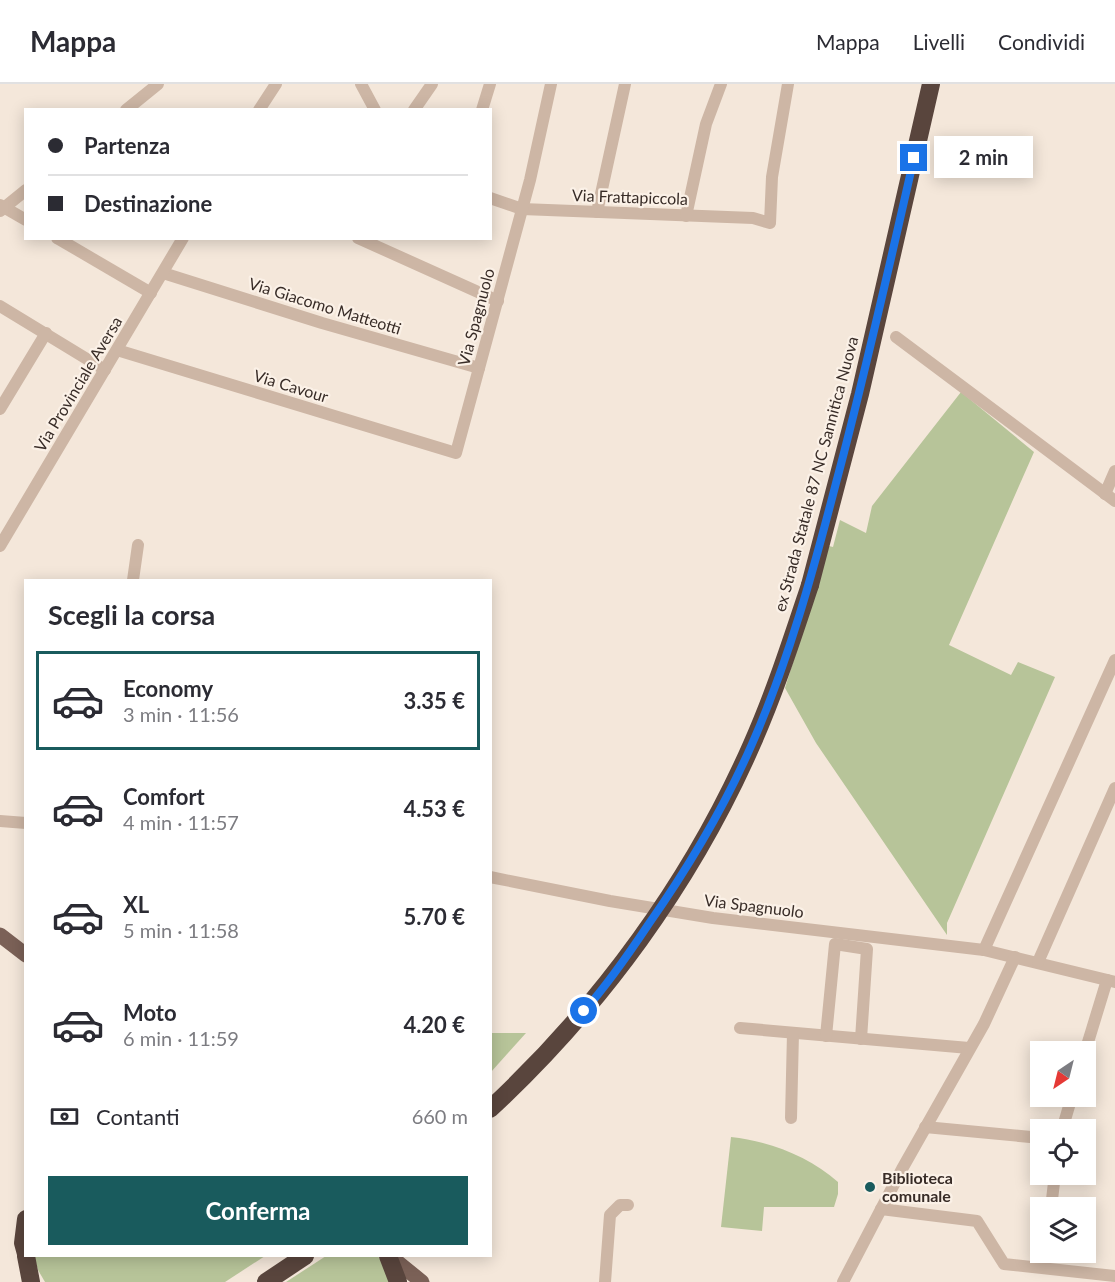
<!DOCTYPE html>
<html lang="it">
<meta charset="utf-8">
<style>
:root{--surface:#fff;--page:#f7f7f7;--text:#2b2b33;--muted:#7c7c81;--line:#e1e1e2;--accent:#195b5d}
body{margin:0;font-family:Lato,sans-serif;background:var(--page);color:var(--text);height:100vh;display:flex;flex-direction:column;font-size:22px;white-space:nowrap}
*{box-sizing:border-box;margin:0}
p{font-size:20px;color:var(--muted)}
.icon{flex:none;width:33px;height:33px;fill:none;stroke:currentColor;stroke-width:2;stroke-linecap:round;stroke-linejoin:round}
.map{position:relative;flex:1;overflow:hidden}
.details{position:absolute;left:24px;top:495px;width:468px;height:678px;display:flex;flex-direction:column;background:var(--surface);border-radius:0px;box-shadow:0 3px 15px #0003}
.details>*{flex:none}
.guide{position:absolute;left:24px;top:24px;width:468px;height:132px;border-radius:0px;box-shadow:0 3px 15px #0003;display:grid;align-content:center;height:132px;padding:0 24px;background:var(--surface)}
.needle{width:39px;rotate:215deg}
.fabs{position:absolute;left:1030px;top:957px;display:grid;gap:12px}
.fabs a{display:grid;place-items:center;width:66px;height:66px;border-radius:0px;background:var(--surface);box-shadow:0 3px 15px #0003;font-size:30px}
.end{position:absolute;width:27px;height:27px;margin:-14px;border:8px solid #1a73e8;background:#fff;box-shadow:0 0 0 3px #fff}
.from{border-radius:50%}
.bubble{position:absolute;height:42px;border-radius:0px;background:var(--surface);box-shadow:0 3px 15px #0003;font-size:20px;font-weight:700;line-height:42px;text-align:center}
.guide b{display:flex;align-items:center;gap:21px;height:57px;font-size:22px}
.guide b+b{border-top:2px solid var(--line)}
.guide i{width:15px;height:15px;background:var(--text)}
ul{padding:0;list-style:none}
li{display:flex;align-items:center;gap:18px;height:99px;margin:0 12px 9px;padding:0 12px;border:3px solid transparent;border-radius:0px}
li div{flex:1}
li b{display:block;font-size:22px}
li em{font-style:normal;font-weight:700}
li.selected{border-color:var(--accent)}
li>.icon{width:54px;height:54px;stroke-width:1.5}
h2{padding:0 24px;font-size:27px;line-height:72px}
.pay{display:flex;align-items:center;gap:15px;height:66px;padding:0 24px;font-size:22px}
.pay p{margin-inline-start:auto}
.cta{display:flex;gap:12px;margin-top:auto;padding:12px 24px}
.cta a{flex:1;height:69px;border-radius:0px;background:var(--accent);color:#fff;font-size:24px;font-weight:700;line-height:69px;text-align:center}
header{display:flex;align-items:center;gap:36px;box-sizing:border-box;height:84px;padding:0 30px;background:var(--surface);border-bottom:2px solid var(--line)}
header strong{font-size:28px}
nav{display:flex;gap:33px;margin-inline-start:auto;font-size:21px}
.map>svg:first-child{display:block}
.green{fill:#b7c499}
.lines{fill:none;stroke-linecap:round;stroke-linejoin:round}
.minor{stroke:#cdb6a5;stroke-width:12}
.major{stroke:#7b6157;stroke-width:15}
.highway{stroke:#59453d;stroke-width:18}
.highway-bridge{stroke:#59453d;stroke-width:18}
.route{stroke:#1a73e8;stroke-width:8}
.poi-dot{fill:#195b5d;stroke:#fbf1e7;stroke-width:2}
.labels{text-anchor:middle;stroke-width:4.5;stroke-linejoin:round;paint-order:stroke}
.street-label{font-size:16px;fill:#382c27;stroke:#fbf1e7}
.poi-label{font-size:16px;font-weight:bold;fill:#382c27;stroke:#fbf1e7;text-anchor:start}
</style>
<header>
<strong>Mappa</strong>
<nav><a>Mappa</a><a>Livelli</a><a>Condividi</a></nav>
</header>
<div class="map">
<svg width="1115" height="1198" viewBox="0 0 1115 1198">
<rect width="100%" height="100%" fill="#f4e7da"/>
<g class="green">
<path d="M961,308L1034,368L949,561L1011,591L1018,578L1055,593L947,839V851L816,659L785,604L829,462L833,463L840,436L866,449L872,422Z"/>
<path d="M491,949H526L491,988L490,949Z"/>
<path d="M731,1053C769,1057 809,1072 838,1098V1110L834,1123H764L762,1147L721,1143Z"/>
<path d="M34,1172H265L225,1198H45L38,1186Z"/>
<path d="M326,1172H378L395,1198H286Z"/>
</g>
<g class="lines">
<g class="minor">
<path d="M361,0L375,26"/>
<path d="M126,26L158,0"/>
<path d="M259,26L276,0"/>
<path d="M414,26L432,0"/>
<path d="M482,26L490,0"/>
<path d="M490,114L522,125L753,134L770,139L772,93L788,0"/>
<path d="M0,121L26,136"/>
<path d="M0,127L26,106"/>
<path d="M597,128L625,0"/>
<path d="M686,132L706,40L721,0"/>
<path d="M57,154L151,209"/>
<path d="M358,154L498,217"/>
<path d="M163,189L322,239L479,284"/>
<path d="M0,222L105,286"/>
<path d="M896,253L1115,417"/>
<path d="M117,266L456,369L530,96L551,0"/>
<path d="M0,325L46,249"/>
<path d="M1105,410L1115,387"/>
<path d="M0,462L183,154"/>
<path d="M133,496L138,461"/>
<path d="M0,737L26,739"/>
<path d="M490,793L610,817L713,834L984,866L1115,898"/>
<path d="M984,866L1115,576"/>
<path d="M1038,878L1115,704"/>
<path d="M740,944L969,964"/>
<path d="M826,952L835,860L867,865L861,955"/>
<path d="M1085,968L1107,896"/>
<path d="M791,1034L793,949"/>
<path d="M925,1043L1041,1054"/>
<path d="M1062,1046L1072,1012"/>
<path d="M1051,1124L1055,1090"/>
<path d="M881,1125L977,1137L1004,1180L1115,1192"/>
<path d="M605,1198L610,1131L620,1121H628"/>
<path d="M843,1198L902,1085L984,940L1015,873"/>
</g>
<g class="major">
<path d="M0,851L26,871"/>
<path d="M390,1172L422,1198"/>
</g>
<g class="highway">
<path d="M810,501L860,310L931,0"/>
<path d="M26,1135L23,1159L26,1170"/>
<path d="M26,1172L31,1198"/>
<path d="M388,1172L398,1198"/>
<path d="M266,1198L305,1172"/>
</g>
<path class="highway-bridge" d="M490,1025C600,923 692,797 752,660C775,608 792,555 810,501"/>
</g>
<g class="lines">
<path class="route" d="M584,927C608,900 628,871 648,841C688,784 724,724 752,660C789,576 813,488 836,399C865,291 889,183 914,74"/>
</g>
<circle class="poi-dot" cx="870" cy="1103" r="6"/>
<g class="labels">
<g class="street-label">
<text transform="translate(630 113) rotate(2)" y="6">Via Frattapiccola</text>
<text transform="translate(325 222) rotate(17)" y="6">Via Giacomo Matteotti</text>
<text transform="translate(476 233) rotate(-75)" y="6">Via Spagnuolo</text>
<text transform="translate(78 300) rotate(-59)" y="6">Via Provinciale Aversa</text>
<text transform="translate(291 302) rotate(17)" y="6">Via Cavour</text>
<text transform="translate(816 390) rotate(-75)" y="6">ex Strada Statale 87 NC Sannitica Nuova</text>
<text transform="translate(754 822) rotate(7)" y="6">Via Spagnuolo</text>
</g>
<g class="poi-label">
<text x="882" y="1100">Biblioteca<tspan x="882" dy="18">comunale</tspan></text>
</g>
</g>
</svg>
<div class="fabs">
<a><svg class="needle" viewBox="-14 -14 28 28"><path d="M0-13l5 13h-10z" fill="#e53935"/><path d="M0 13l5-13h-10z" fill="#7c7c81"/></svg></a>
<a><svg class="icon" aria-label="locate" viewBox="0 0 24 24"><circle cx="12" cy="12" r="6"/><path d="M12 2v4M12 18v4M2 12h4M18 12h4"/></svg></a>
<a><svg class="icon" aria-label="layers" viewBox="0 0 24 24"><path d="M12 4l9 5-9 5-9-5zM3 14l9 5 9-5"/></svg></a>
</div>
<i class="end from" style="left:584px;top:927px"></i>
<i class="end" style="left:914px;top:74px"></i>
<div class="bubble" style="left:934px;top:52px;width:99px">2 min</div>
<div class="guide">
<b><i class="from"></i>Partenza</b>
<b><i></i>Destinazione</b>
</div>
<section class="details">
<h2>Scegli la corsa</h2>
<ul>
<li class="selected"><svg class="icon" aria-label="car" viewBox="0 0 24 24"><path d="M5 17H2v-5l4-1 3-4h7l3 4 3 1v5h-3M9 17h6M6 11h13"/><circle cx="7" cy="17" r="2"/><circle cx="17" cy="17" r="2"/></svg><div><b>Economy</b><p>3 min · 11:56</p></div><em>3.35 €</em></li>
<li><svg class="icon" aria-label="car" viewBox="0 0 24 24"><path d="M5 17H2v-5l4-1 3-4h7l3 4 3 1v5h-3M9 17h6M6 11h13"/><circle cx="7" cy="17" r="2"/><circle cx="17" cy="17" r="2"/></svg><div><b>Comfort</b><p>4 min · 11:57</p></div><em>4.53 €</em></li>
<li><svg class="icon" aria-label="car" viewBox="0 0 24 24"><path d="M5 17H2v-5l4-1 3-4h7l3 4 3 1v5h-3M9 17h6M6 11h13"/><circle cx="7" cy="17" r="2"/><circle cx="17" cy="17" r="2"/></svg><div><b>XL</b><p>5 min · 11:58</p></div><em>5.70 €</em></li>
<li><svg class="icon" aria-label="car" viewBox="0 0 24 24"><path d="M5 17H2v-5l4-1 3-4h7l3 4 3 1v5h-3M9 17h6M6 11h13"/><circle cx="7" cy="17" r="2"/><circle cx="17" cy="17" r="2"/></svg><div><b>Moto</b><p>6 min · 11:59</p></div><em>4.20 €</em></li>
</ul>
<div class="pay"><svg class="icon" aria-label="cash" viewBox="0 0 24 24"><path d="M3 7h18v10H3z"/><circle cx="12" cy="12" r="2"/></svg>Contanti<p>660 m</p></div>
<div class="cta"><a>Conferma</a></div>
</section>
</div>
